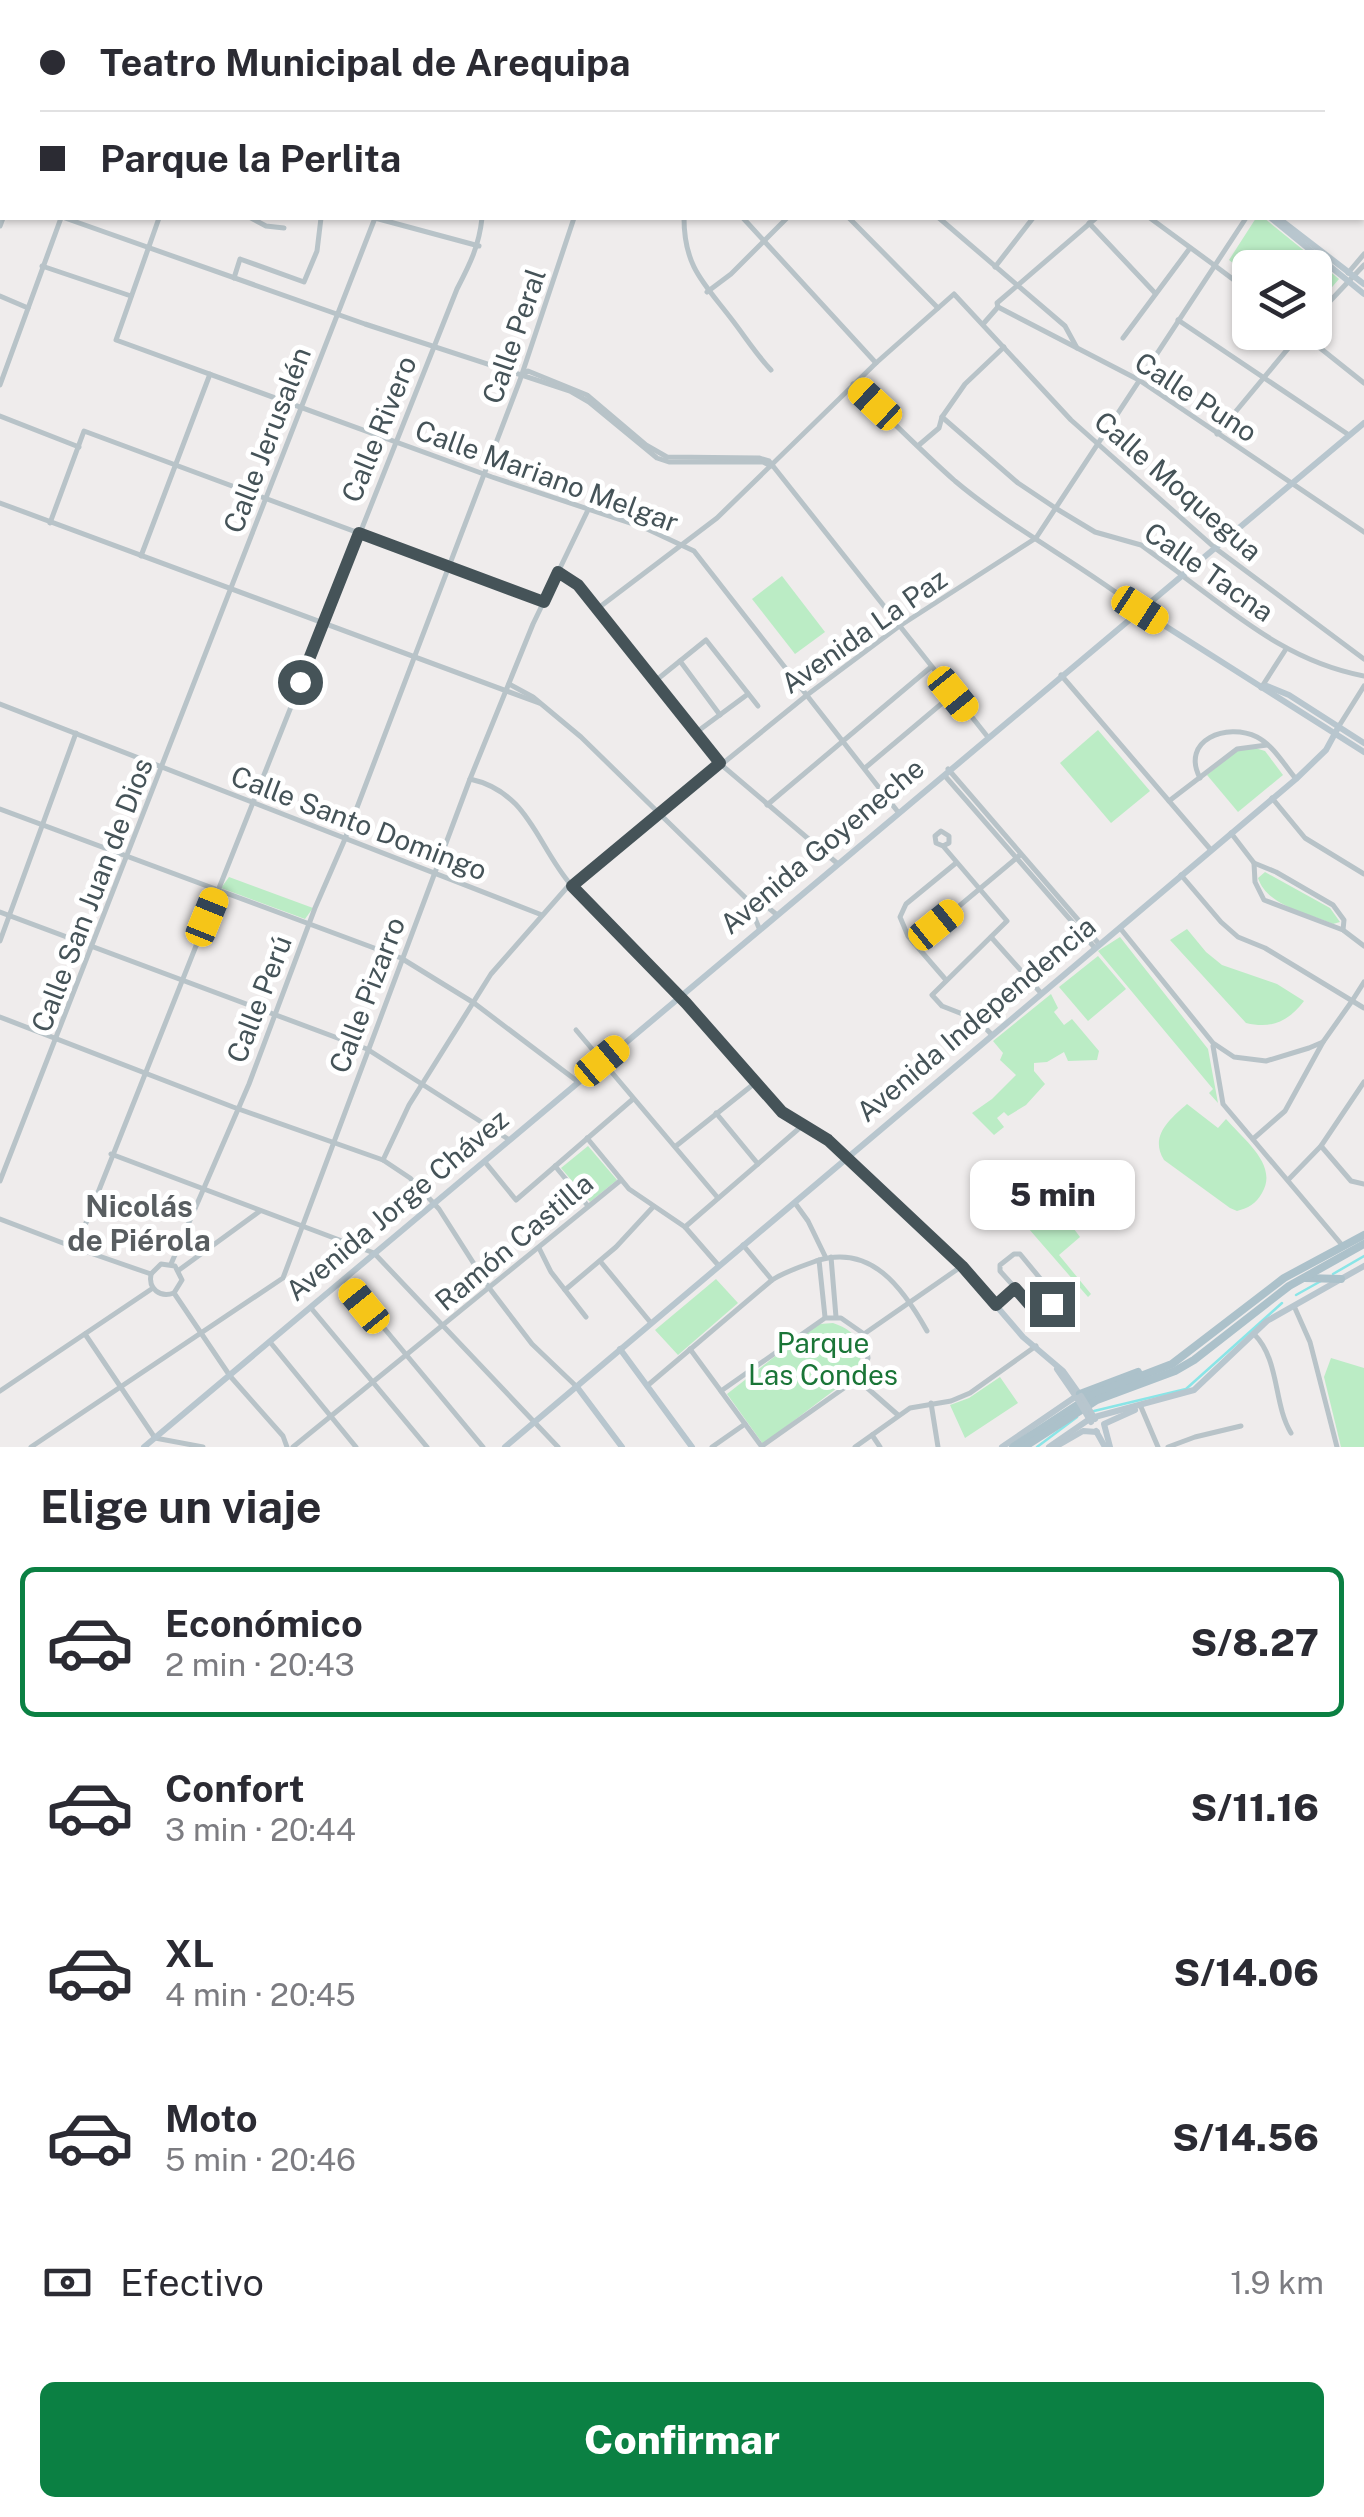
<!DOCTYPE html>
<html lang="es">
<meta charset="utf-8">
<style>
:root{--surface:#fff;--page:#f2f2f3;--text:#2b2b33;--muted:#7c7c81;--line:#e1e1e2;--accent:#0b8043}
body{margin:0;font-family:"Public Sans",sans-serif;background:var(--page);color:var(--text);height:100vh;display:flex;flex-direction:column;font-size:38px;white-space:nowrap}
*{box-sizing:border-box;margin:0}
p{font-size:32px;color:var(--muted)}
.icon{flex:none;width:55px;height:55px;fill:none;stroke:currentColor;stroke-width:2;stroke-linecap:round;stroke-linejoin:round}
.map{position:relative;height:1447px;overflow:hidden}
.drawer{display:flex;flex-direction:column;background:var(--surface);flex:1}
.drawer>*{flex:none}
.top-card{position:absolute;left:0px;top:0px;width:1365px;height:220px;box-shadow:0 2px 8px #0004;display:grid;align-content:center;height:220px;padding:0 40px;background:var(--surface)}
.tools{position:absolute;left:1232px;top:250px;display:grid;gap:20px}
.tools a{display:grid;place-items:center;width:100px;height:100px;border-radius:15px;background:var(--surface);box-shadow:0 2px 8px #0004;font-size:50px}
.end{position:absolute;width:45px;height:45px;margin:-22px;border:12px solid #455358;background:#fff;box-shadow:0 0 0 5px #fff}
.from{border-radius:50%}
.bubble{position:absolute;height:70px;border-radius:15px;background:var(--surface);box-shadow:0 2px 8px #0004;font-size:32px;font-weight:800;line-height:70px;text-align:center}
.car{position:absolute;width:30px;height:60px;margin:-30px -15px;border-radius:12px;box-shadow:0 0 8px 2px #0007;background:linear-gradient(#f5c518 24%,#345 0 40%,#f5c518 0 76%,#345 0 86%,#f5c518 0)}
.top-card b{display:flex;align-items:center;gap:35px;height:95px;font-size:38px}
.top-card b+b{border-top:2px solid var(--line)}
.top-card i{width:25px;height:25px;background:var(--text)}
ul{padding:0;list-style:none}
li{display:flex;align-items:center;gap:30px;height:150px;margin:0 20px 15px;padding:0 20px;border:5px solid transparent;border-radius:15px}
li div{flex:1}
li b{display:block;font-size:38px}
li em{font-style:normal;font-weight:800}
li.active{border-color:var(--accent)}
li>.icon{width:90px;height:90px;stroke-width:1.5}
h2{padding:0 40px;font-size:45px;line-height:120px}
.pay{display:flex;align-items:center;gap:25px;height:110px;padding:0 40px;font-size:38px}
.pay p{margin-inline-start:auto}
.primary-button{display:flex;gap:20px;margin-top:auto;padding:20px 40px}
.primary-button a{flex:1;height:115px;border-radius:15px;background:var(--accent);color:#fff;font-size:40px;font-weight:800;line-height:115px;text-align:center}
.map>svg:first-child{display:block}
.green{fill:#bbecc5}
.lines{fill:none;stroke-linecap:round;stroke-linejoin:round}
.stream{stroke:#8ae5e7;stroke-width:2.5}
.minor{stroke:#b8c3c8;stroke-width:5}
.tertiary{stroke:#b8c3c8;stroke-width:5}
.secondary{stroke:#b8c6ce;stroke-width:6}
.primary{stroke:#acc1ca;stroke-width:8}
.secondary-bridge{stroke:#b8c6ce;stroke-width:6}
.route{stroke:#455358;stroke-width:12}
.labels{text-anchor:middle;stroke-width:10;stroke-linejoin:round;paint-order:stroke}
.street-label{font-size:28px;fill:#455358;stroke:#fff}
.park-label{font-size:28px;fill:#1a7537;stroke:#fff}
.neighbourhood-label{font-size:30px;font-weight:bold;fill:#595e61;stroke:#fff}
</style>
<div class="map">
<svg width="1364" height="1447" viewBox="0 0 1364 1447">
<rect width="100%" height="100%" fill="#efecec"/>
<g class="green">
<path d="M1256,218H1264L1339,279L1315,307V268H1250V277L1229,260Z"/>
<path d="M782,576L825,632L795,654L752,599Z"/>
<path d="M1098,730L1150,791L1111,823L1060,763Z"/>
<path d="M1255,748L1265,751L1283,775L1238,812L1207,775L1236,751Z"/>
<path d="M1265,872L1330,908L1340,922L1333,924C1308,913 1267,906 1258,878Z"/>
<path d="M229,877L313,908L305,919L221,888Z"/>
<path d="M1187,929L1206,952L1222,965L1277,984L1304,1001C1288,1022 1271,1029 1246,1023L1170,940Z"/>
<path d="M1120,937L1208,1049L1218,1103L1209,1093L1213,1089L1098,951Z"/>
<path d="M1098,956L1126,989L1088,1021L1059,987Z"/>
<path d="M1051,994L1058,1008L1054,1012L1064,1025L1072,1019L1099,1051L1097,1060L1068,1061L1064,1052L1047,1062L1034,1063V1071L1045,1084L1026,1105L1008,1116L1004,1112L997,1118L1004,1127L994,1135L972,1113L992,1099L1016,1075L1000,1060L1003,1053L993,1041Z"/>
<path d="M1187,1104L1218,1128L1226,1119C1243,1139 1279,1165 1262,1193C1256,1204 1248,1208 1237,1211L1230,1208L1164,1160C1149,1136 1170,1119 1187,1104Z"/>
<path d="M588,1146L617,1180L590,1202L561,1168Z"/>
<path d="M1086,1192L1102,1207L1074,1229L1080,1237L1059,1255L1091,1294L1088,1297L1022,1221L1026,1219L1034,1228L1048,1224L1052,1216L1050,1209L1053,1207L1064,1213Z"/>
<path d="M716,1279L738,1303L678,1355L655,1330Z"/>
<path d="M833,1323C860,1332 869,1351 853,1376L763,1444L727,1394L806,1332L820,1324Z"/>
<path d="M1331,1358L1364,1368V1447H1341L1324,1377Z"/>
<path d="M1000,1377L1018,1403L965,1438L950,1405L969,1398Z"/>
</g>
<g class="lines">
<g class="stream">
<path d="M634,2L642,0"/>
<path d="M0,108H2"/>
<path d="M1333,1274L1364,1256"/>
<path d="M1296,1295L1321,1281"/>
<path d="M1094,1411L1186,1389L1282,1303"/>
<path d="M1037,1447L1077,1417"/>
</g>
<g class="minor">
<path d="M82,0L83,2"/>
<path d="M101,0V2"/>
<path d="M219,0L220,2"/>
<path d="M297,0V2"/>
<path d="M311,0L314,2"/>
<path d="M539,0H571"/>
<path d="M810,0L812,2"/>
<path d="M1103,0L1106,2"/>
<path d="M1289,0L1292,2"/>
<path d="M159,2L160,0"/>
<path d="M507,2L508,0"/>
<path d="M832,2L837,0"/>
<path d="M973,2L976,0"/>
<path d="M1050,2L1052,0"/>
<path d="M1084,2L1086,0"/>
<path d="M1296,2L1298,0"/>
<path d="M1362,61L1364,59"/>
<path d="M0,73L2,74"/>
<path d="M1362,73L1364,72"/>
<path d="M1362,139L1364,140"/>
<path d="M1362,211L1364,212"/>
<path d="M159,218L116,340L492,477L645,528L694,551L898,812"/>
<path d="M251,218L266,226L284,228"/>
<path d="M375,218L479,246"/>
<path d="M684,218C684,268 705,284 733,321C746,338 756,354 771,370"/>
<path d="M743,218L876,363"/>
<path d="M849,218L938,308"/>
<path d="M939,218L1065,326L1077,348"/>
<path d="M1150,218L1214,265"/>
<path d="M1089,223L1155,293"/>
<path d="M0,226L3,218"/>
<path d="M42,266L131,296"/>
<path d="M995,267L1033,218"/>
<path d="M234,278L240,259L304,282L317,251L321,218"/>
<path d="M707,292L731,274L787,218"/>
<path d="M0,296L28,308"/>
<path d="M998,307L1139,380"/>
<path d="M998,307L997,303L1096,218"/>
<path d="M1178,320L1349,435"/>
<path d="M984,323L998,307"/>
<path d="M1123,338L1190,248"/>
<path d="M853,384C887,416 920,450 955,481C1012,529 1081,564 1140,610"/>
<path d="M0,416L79,447"/>
<path d="M942,417L1018,483L1057,509L1095,532L1141,545L1182,575"/>
<path d="M1217,434L1301,333"/>
<path d="M919,445L939,428L942,417L965,384L1004,347"/>
<path d="M0,503L539,703"/>
<path d="M50,523L84,431L542,601"/>
<path d="M141,556L210,374"/>
<path d="M559,573L578,585L711,756L838,864"/>
<path d="M597,609L717,518L876,363L954,294L1071,420L1215,548"/>
<path d="M680,661L720,715"/>
<path d="M1061,675L1211,850"/>
<path d="M654,682L706,640L758,706"/>
<path d="M509,684L533,697L581,737L757,909"/>
<path d="M1261,688L1286,649"/>
<path d="M0,704L542,915"/>
<path d="M694,734L748,694"/>
<path d="M865,768L953,694"/>
<path d="M1200,778C1180,740 1227,722 1257,737C1273,745 1285,766 1296,779"/>
<path d="M470,779C529,792 536,844 571,885"/>
<path d="M1272,798L1305,838L1364,874"/>
<path d="M1169,801L1237,749L1267,745"/>
<path d="M767,805L931,667"/>
<path d="M1231,833L1254,863L1276,872L1333,905L1344,920L1343,930"/>
<path d="M943,846L949,843V836L941,831L935,836L936,843L943,846L1007,921L932,995L942,1006L978,1020L992,1035"/>
<path d="M1254,863L1255,882L1264,900L1343,930L1364,946"/>
<path d="M0,912L367,1049L508,1139"/>
<path d="M759,928L754,916L757,909L766,906L776,914"/>
<path d="M991,937L1041,993"/>
<path d="M0,941L76,733"/>
<path d="M915,943L1020,855"/>
<path d="M946,980L908,936L900,917L906,904L956,863"/>
<path d="M1352,1001L1364,982"/>
<path d="M0,1017L233,1107L383,1160L410,1178L439,1209L490,1289L532,1344L577,1387"/>
<path d="M576,1030L718,1198"/>
<path d="M716,1113L758,1164"/>
<path d="M587,1138L629,1189L685,1227L719,1266"/>
<path d="M1253,1139L1285,1111L1323,1042"/>
<path d="M676,1146L755,1083"/>
<path d="M1321,1146L1351,1181L1364,1184"/>
<path d="M111,1154L374,1253L558,1447"/>
<path d="M383,1160L409,1105L491,974L570,884"/>
<path d="M485,1162L516,1200L633,1099"/>
<path d="M555,1166L588,1206"/>
<path d="M1289,1179L1321,1146L1364,1082"/>
<path d="M0,1181L375,218"/>
<path d="M795,1203L808,1221L825,1256"/>
<path d="M0,1219L76,1248"/>
<path d="M685,1227L803,1125"/>
<path d="M743,1245L772,1280"/>
<path d="M539,1248L551,1272L586,1317"/>
<path d="M1014,1254H1020L1053,1294L1052,1304L1043,1312L1036,1311L1000,1271V1265Z"/>
<path d="M831,1257L836,1317"/>
<path d="M819,1260L825,1317"/>
<path d="M600,1261L651,1323"/>
<path d="M171,1264L249,1084L315,908L345,839L520,380L574,218"/>
<path d="M179,1270L260,1211"/>
<path d="M344,1280L483,1447"/>
<path d="M565,1290L616,1247L653,1207"/>
<path d="M996,1305L1015,1288"/>
<path d="M1294,1306L1310,1342L1337,1447"/>
<path d="M311,1308L427,1447"/>
<path d="M85,1334L155,1438"/>
<path d="M864,1334L962,1266"/>
<path d="M1254,1334C1280,1360 1273,1403 1291,1433"/>
<path d="M270,1342L356,1447"/>
<path d="M690,1349L762,1447"/>
<path d="M230,1376L283,1436L287,1447"/>
<path d="M857,1379L898,1415"/>
<path d="M647,1386L772,1280C786,1271 800,1267 816,1261C871,1243 903,1288 927,1331"/>
<path d="M0,1391L153,1288"/>
<path d="M721,1391L825,1318H841L864,1334L868,1358L861,1376L762,1446"/>
<path d="M931,1403L938,1447"/>
<path d="M1141,1407L1158,1447"/>
<path d="M872,1435L880,1447"/>
<path d="M155,1438L203,1447"/>
<path d="M31,1447L283,1278L470,779L533,624L588,510"/>
<path d="M293,1447L621,1180"/>
<path d="M712,1447L745,1424"/>
<path d="M855,1447L910,1408L951,1401L970,1393L1036,1346"/>
<path d="M1168,1447L1195,1437L1241,1426"/>
</g>
<g class="tertiary">
<path d="M455,2L456,0"/>
<path d="M1197,2L1199,0"/>
<path d="M65,218L365,324L570,391L589,402L657,458L669,462H763L771,466"/>
<path d="M1214,265L1250,292"/>
<path d="M1348,273L1364,254"/>
<path d="M1315,317L1364,265"/>
<path d="M1300,332L1364,383"/>
<path d="M523,374L528,371L587,395L646,445L667,457L759,458L769,461L987,736"/>
<path d="M1139,380L1364,532"/>
<path d="M0,385L61,218"/>
<path d="M1215,548L1364,659"/>
<path d="M1184,577C1242,620 1291,662 1364,676"/>
<path d="M1339,726L1364,686"/>
<path d="M948,769L1099,944"/>
<path d="M945,776L1095,948"/>
<path d="M0,809L401,958L474,1003L577,1081"/>
<path d="M1181,875L1221,922L1238,937L1265,948L1364,1008"/>
<path d="M1120,928L1213,1043L1234,1057L1266,1061L1309,1048L1323,1042L1352,1001"/>
<path d="M1213,1046L1223,1104L1342,1245"/>
<path d="M845,1159L827,1140L782,1112L686,1003L572,886L807,695L898,627L1036,538L1246,218"/>
<path d="M151,1274L76,1248L457,289C470,264 479,246 482,218"/>
<path d="M151,1274L161,1264L175,1266L182,1280L174,1293"/>
<path d="M151,1274C148,1289 160,1298 174,1293"/>
<path d="M174,1293L230,1376"/>
</g>
<g class="secondary">
<path d="M1004,0L1007,2"/>
<path d="M1271,218L1364,294"/>
<path d="M1278,218L1364,284"/>
<path d="M1140,610L1364,752"/>
<path d="M1262,687L1267,686L1289,695L1364,743"/>
<path d="M845,1159L962,1266L1023,1337L1063,1371L1080,1395"/>
<path d="M620,1349L692,1447"/>
<path d="M1057,1369L1077,1398"/>
<path d="M577,1387L622,1447"/>
<path d="M1096,1431L1105,1447"/>
<path d="M144,1447L1364,423"/>
<path d="M505,1447L1296,779L1326,750L1339,726"/>
<path d="M1002,1447L1078,1395"/>
<path d="M1049,1447L1091,1418L1194,1390L1267,1321L1364,1266"/>
<path d="M1055,1447L1083,1431L1097,1432"/>
<path d="M1110,1447L1104,1424L1135,1410"/>
</g>
<g class="primary">
<path d="M720,2L727,0"/>
<path d="M734,2L737,0"/>
<path d="M762,2L796,0"/>
<path d="M0,117L2,118"/>
<path d="M0,133L2,134"/>
<path d="M0,194L2,195"/>
<path d="M0,204L2,205"/>
<path d="M1305,1278L1341,1279"/>
<path d="M1080,1394L1138,1372"/>
<path d="M1013,1447L1094,1394L1172,1364L1284,1278L1364,1235"/>
<path d="M1024,1447L1097,1400L1175,1371L1194,1360L1289,1286L1364,1244"/>
</g>
<g class="secondary-bridge">
<path d="M1081,1396L1095,1419"/>
<path d="M1077,1398L1091,1422"/>
</g>
</g>
<g class="lines">
<path class="route" d="M300,682L359,533L544,602L558,572L578,585L720,763L572,886L686,1003L782,1112L828,1140L962,1266L996,1305L1015,1288L1036,1312H1043L1052,1304"/>
</g>
<g class="labels">
<g class="street-label">
<text transform="translate(514 336) rotate(-71)" y="10">Calle Peral</text>
<text transform="translate(1196 397) rotate(33)" y="10">Calle Puno</text>
<text transform="translate(379 429) rotate(-68)" y="10">Calle Rivero</text>
<text transform="translate(267 440) rotate(-69)" y="10">Calle Jerusalén</text>
<text transform="translate(547 476) rotate(20)" y="10">Calle Mariano Melgar</text>
<text transform="translate(1178 486) rotate(41)" y="10">Calle Moquegua</text>
<text transform="translate(1209 572) rotate(35)" y="10">Calle Tacna</text>
<text transform="translate(864 631) rotate(-35)" y="10">Avenida La Paz</text>
<text transform="translate(359 823) rotate(21)" y="10">Calle Santo Domingo</text>
<text transform="translate(822 846) rotate(-40)" y="10">Avenida Goyeneche</text>
<text transform="translate(92 895) rotate(-69)" y="10">Calle San Juan de Dios</text>
<text transform="translate(367 995) rotate(-69)" y="10">Calle Pizarro</text>
<text transform="translate(259 999) rotate(-69)" y="10">Calle Perú</text>
<text transform="translate(976 1019) rotate(-40)" y="10">Avenida Independencia</text>
<text transform="translate(397 1205) rotate(-40)" y="10">Avenida Jorge Chávez</text>
<text transform="translate(514 1242) rotate(-40)" y="10">Ramón Castilla</text>
</g>
<g class="park-label">
<text x="823" y="1353">Parque<tspan x="823" dy="32">Las Condes</tspan></text>
</g>
<g class="neighbourhood-label">
<text x="139" y="1217">Nicolás<tspan x="139" dy="34">de Piérola</tspan></text>
</g>
</g>
</svg>
<div class="tools">
<a><svg class="icon" aria-label="layers" viewBox="0 0 24 24"><path d="M12 4l9 5-9 5-9-5zM3 14l9 5 9-5"/></svg></a>
</div>
<i class="end from" style="left:300px;top:682px"></i>
<i class="end" style="left:1052px;top:1304px"></i>
<div class="bubble" style="left:970px;top:1160px;width:165px">5 min</div>
<i class="car" style="left:875px;top:404px;rotate:313deg"></i>
<i class="car" style="left:1140px;top:610px;rotate:123deg"></i>
<i class="car" style="left:953px;top:694px;rotate:141deg"></i>
<i class="car" style="left:207px;top:917px;rotate:22deg"></i>
<i class="car" style="left:936px;top:925px;rotate:51deg"></i>
<i class="car" style="left:602px;top:1061px;rotate:50deg"></i>
<i class="car" style="left:364px;top:1306px;rotate:321deg"></i>
<div class="top-card">
<b><i class="from"></i>Teatro Municipal de Arequipa</b>
<b><i></i>Parque la Perlita</b>
</div>
</div>
<section class="drawer">
<h2>Elige un viaje</h2>
<ul>
<li class="active"><svg class="icon" aria-label="car" viewBox="0 0 24 24"><path d="M5 17H2v-5l4-1 3-4h7l3 4 3 1v5h-3M9 17h6M6 11h13"/><circle cx="7" cy="17" r="2"/><circle cx="17" cy="17" r="2"/></svg><div><b>Económico</b><p>2 min · 20:43</p></div><em>S/8.27</em></li>
<li><svg class="icon" aria-label="car" viewBox="0 0 24 24"><path d="M5 17H2v-5l4-1 3-4h7l3 4 3 1v5h-3M9 17h6M6 11h13"/><circle cx="7" cy="17" r="2"/><circle cx="17" cy="17" r="2"/></svg><div><b>Confort</b><p>3 min · 20:44</p></div><em>S/11.16</em></li>
<li><svg class="icon" aria-label="car" viewBox="0 0 24 24"><path d="M5 17H2v-5l4-1 3-4h7l3 4 3 1v5h-3M9 17h6M6 11h13"/><circle cx="7" cy="17" r="2"/><circle cx="17" cy="17" r="2"/></svg><div><b>XL</b><p>4 min · 20:45</p></div><em>S/14.06</em></li>
<li><svg class="icon" aria-label="car" viewBox="0 0 24 24"><path d="M5 17H2v-5l4-1 3-4h7l3 4 3 1v5h-3M9 17h6M6 11h13"/><circle cx="7" cy="17" r="2"/><circle cx="17" cy="17" r="2"/></svg><div><b>Moto</b><p>5 min · 20:46</p></div><em>S/14.56</em></li>
</ul>
<div class="pay"><svg class="icon" aria-label="cash" viewBox="0 0 24 24"><path d="M3 7h18v10H3z"/><circle cx="12" cy="12" r="2"/></svg>Efectivo<p>1.9 km</p></div>
<div class="primary-button"><a>Confirmar</a></div>
</section>
